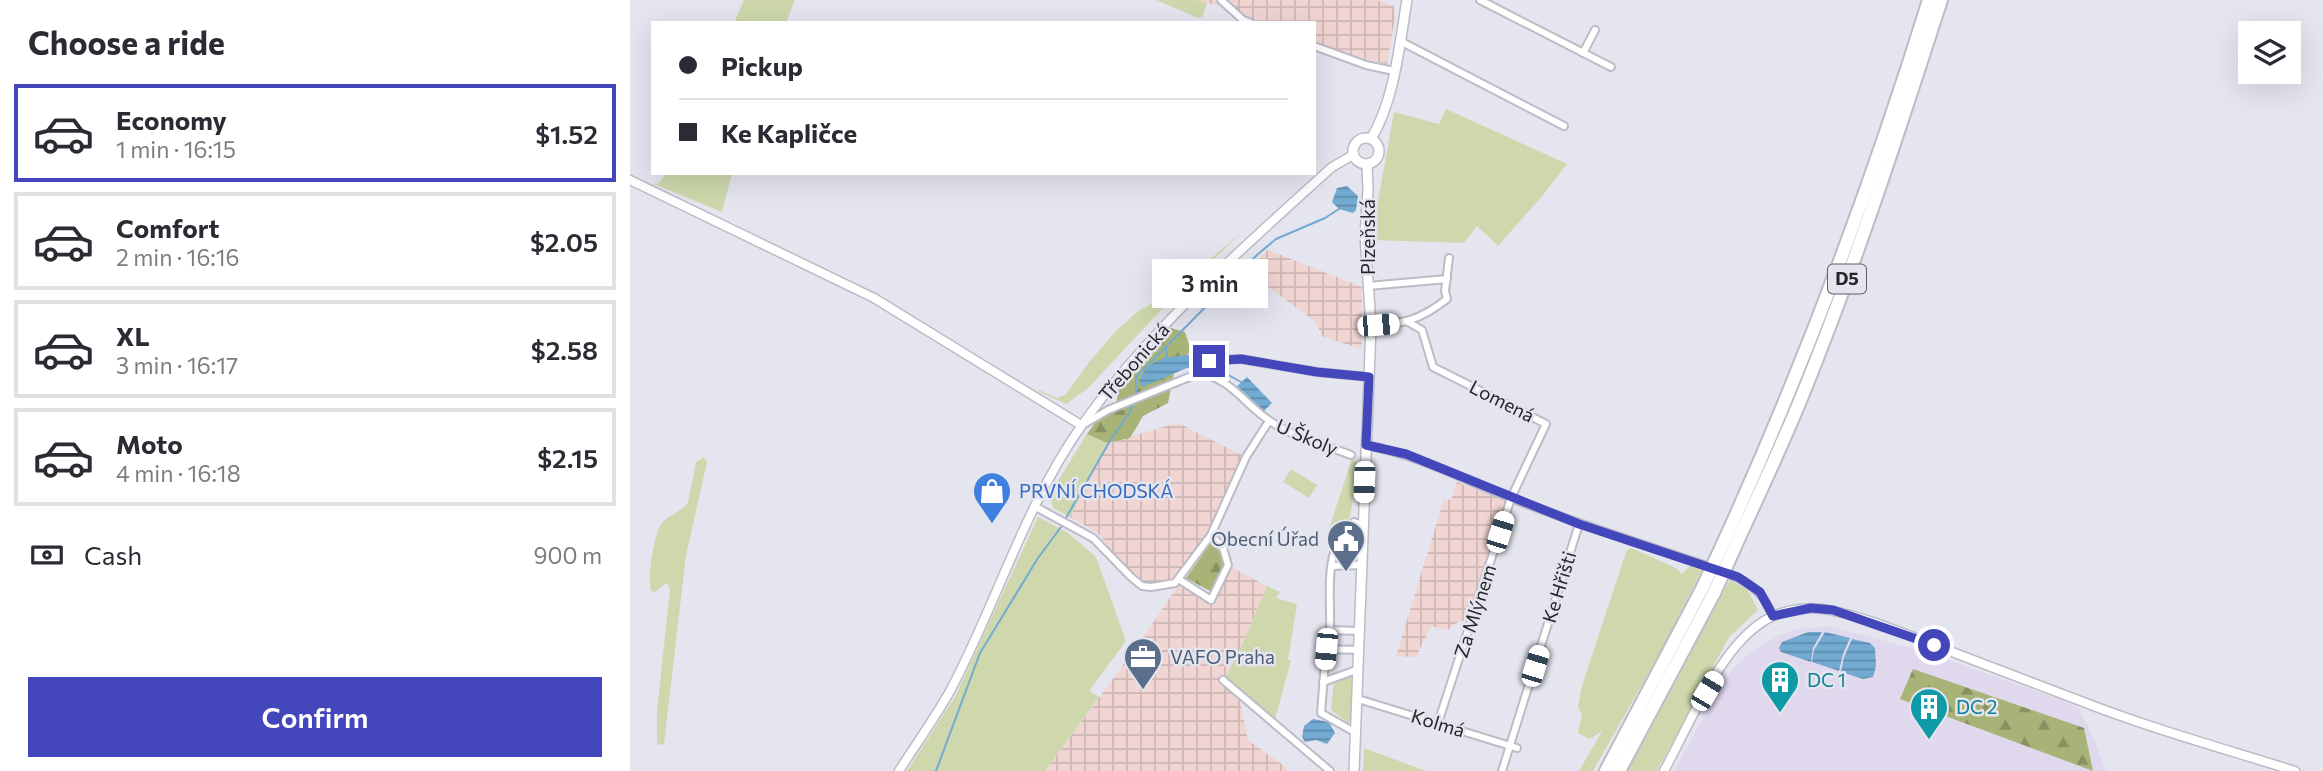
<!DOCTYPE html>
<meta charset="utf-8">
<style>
:root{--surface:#fff;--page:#f7f7f7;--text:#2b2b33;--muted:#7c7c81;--line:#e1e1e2;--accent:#4447bc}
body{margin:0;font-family:Commissioner,sans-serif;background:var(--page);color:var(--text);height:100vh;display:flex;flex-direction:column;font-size:26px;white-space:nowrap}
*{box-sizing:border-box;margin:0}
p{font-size:23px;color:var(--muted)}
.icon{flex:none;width:38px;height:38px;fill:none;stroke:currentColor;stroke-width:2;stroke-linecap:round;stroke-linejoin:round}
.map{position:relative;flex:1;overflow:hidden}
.side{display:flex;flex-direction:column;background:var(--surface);width:630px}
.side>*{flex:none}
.banner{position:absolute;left:21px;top:21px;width:665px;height:154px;border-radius:0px;box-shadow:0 7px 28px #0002;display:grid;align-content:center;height:154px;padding:0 28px;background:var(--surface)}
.tools{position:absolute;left:1608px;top:21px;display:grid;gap:14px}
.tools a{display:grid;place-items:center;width:63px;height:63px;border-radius:0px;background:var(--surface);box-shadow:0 7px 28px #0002;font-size:35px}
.end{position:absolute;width:32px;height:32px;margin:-16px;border:9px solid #4447bc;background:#fff;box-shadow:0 0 0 4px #fff}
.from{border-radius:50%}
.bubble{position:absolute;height:49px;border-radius:0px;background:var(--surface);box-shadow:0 7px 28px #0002;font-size:23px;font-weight:600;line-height:49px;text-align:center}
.car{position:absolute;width:21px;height:42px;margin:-21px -10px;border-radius:9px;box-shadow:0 0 5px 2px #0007;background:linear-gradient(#fff 24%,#345 0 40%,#fff 0 76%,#345 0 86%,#fff 0)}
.banner b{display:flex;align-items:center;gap:24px;height:66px;font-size:26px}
.banner b+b{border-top:2px solid var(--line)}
.banner i{width:18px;height:18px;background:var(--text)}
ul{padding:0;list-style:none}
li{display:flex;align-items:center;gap:21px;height:98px;margin:0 14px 10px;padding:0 14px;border:4px solid var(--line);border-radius:0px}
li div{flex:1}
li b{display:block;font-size:26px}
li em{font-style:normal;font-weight:600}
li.active{border-color:var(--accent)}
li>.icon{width:63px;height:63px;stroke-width:1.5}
h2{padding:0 28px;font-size:32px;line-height:84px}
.pay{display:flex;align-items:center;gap:18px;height:77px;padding:0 28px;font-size:26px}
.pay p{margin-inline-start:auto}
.primary-button{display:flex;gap:14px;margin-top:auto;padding:14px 28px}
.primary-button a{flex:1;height:80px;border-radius:0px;background:var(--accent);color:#fff;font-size:28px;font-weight:600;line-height:80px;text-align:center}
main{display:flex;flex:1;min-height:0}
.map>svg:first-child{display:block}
.commercial{fill:#e0d8ed}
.industrial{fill:url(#industrial-grid)}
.green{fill:#ced8ac}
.forest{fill:url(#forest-firs)}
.water{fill:url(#water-rules)}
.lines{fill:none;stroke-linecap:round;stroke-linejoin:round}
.stream{stroke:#73aad1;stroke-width:2}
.minor-casing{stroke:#bcbcc7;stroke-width:10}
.tertiary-casing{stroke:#bcbcc7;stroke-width:11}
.secondary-casing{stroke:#bcbcc7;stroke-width:12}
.motorway-casing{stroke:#bcbcc7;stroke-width:16}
.minor{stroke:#fff;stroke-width:6}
.tertiary{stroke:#fff;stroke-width:8}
.secondary{stroke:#fff;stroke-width:9}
.motorway{stroke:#fff;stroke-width:12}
.motorway-bridge-casing{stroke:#bcbcc7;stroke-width:16;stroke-linecap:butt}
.motorway-bridge{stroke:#fff;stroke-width:12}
.route{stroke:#4447bc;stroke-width:9}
.labels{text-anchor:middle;stroke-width:5;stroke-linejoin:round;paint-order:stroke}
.shield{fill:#e5e5f0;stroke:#5f5f65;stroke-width:2}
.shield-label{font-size:18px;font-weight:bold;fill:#26262a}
.street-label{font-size:19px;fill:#26262a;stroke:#e5e5f0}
.shop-label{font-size:19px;fill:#366cbe;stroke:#e5e5f0;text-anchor:start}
.service-label{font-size:19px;fill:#4e5e75;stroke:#e5e5f0;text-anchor:end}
.culture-label{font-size:19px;fill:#0d838f;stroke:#e5e5f0;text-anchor:start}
</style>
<main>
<section class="side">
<h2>Choose a ride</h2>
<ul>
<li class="active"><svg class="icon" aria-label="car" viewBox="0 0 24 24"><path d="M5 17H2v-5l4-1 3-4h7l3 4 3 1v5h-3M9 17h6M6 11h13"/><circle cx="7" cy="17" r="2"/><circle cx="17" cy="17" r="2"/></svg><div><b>Economy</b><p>1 min · 16:15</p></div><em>$1.52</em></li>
<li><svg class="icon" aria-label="car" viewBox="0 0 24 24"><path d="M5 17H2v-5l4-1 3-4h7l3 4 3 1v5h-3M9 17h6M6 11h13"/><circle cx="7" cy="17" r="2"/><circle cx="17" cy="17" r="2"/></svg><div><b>Comfort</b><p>2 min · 16:16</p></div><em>$2.05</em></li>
<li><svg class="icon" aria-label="car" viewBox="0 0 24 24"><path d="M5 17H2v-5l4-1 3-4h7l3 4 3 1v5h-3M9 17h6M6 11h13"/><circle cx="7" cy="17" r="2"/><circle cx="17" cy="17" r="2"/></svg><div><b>XL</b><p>3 min · 16:17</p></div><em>$2.58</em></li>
<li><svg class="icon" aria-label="car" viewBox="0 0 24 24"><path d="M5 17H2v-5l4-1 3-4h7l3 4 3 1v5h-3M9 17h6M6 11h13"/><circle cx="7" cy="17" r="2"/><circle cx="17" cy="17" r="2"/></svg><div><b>Moto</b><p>4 min · 16:18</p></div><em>$2.15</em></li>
</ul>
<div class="pay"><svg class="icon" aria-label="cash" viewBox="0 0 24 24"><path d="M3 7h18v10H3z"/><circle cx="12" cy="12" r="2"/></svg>Cash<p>900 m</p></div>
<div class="primary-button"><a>Confirm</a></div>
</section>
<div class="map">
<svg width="1693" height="771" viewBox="0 0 1693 771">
<defs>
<pattern id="industrial-grid" width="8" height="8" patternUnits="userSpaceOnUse" patternTransform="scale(1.75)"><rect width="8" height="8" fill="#f0d5d3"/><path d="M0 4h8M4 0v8" fill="none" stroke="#ceb7b5"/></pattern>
<pattern id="forest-firs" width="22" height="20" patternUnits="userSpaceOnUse" patternTransform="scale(1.75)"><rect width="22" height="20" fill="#a7b377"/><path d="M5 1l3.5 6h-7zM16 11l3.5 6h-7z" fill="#889162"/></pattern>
<pattern id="water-rules" width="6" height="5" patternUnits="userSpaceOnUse" patternTransform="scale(1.75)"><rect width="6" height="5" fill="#73aad1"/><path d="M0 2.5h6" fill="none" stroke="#5e8aaa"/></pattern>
</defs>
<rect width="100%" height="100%" fill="#e5e5f0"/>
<path class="commercial" d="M1198,626L1293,651L1439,703L1449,709L1465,741L1476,771H1044L1091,685L1104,668L1121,652L1149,635L1169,629Z"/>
<g class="industrial">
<path d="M567,0H747L764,6L765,17L757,64L717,55L684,43V23H632L608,11Z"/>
<path d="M638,250L732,287V349L693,337L685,321L615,271Z"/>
<path d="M548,423L616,457L581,535L547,578L520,585L498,571L468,533L440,517L477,443Z"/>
<path d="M827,482L875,501L837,620L828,622L818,630L801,626L786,657L766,656L814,499L821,500Z"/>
<path d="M601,567L637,586L613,643L591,684L610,701L618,740L653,765L658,771H415L507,646L550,583L582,604Z"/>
</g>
<g class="green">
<path d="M114,0H165L156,23H104Z"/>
<path d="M526,0H567L577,3L572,17L568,18Z"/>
<path d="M816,109L937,164L913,195L868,246L847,226L834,243L741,240L764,112L809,124Z"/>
<path d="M36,173H102L92,212L24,184L29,183Z"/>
<path d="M615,229L534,307L458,388L436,404L408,391L409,390L427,398L436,394L460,361L487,330L507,312L544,291Z"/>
<path d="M457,434L477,443L440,517L423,508L420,494Z"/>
<path d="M74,457L77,462L56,555L34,744L30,745L27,743V711L40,590L38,584H35L25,592L21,591C17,579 24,535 31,524C38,515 51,512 58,503L66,462Z"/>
<path d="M722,458L728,465L719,523L706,540L699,529Z"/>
<path d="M661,469L687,485L679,498L653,482Z"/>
<path d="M408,517L438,533L466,557L496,641L459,691L469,697L415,771H277L325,697Z"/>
<path d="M728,527L727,563H717L710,558V546L720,528Z"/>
<path d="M1001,548L1046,568L1052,574L1060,566L1072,570L1032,649L963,771H949L972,731L960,739L948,733L952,714L948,707L952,686L996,552Z"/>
<path d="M1100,580L1117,589L1128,610L1099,637L1027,771H998Z"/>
<path d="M637,586L650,592L646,598L667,604L658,660L661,661L645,719L600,681L596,676L613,643Z"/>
<path d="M718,674L723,675V720L718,723L701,710L704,682L709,677Z"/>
<path d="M734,748L796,771H733Z"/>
</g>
<g class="forest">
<path d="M541,328L555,332L561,350L544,373L538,403L513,416L500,438L477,443L457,434L465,423L485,410L489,388Z"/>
<path d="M583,540L595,563L580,591L556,578Z"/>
<path d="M1283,669L1454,728L1463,771L1270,699Z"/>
</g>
<g class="water">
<path d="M717,186L728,196L726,210L723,213L709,209L702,202L707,188Z"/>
<path d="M558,355L569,364L566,369L557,368L512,387L509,381C520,357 535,358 558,355Z"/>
<path d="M617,377L642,403L634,411L607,386Z"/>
<path d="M1178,632H1192L1183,648L1181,662L1151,652L1149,648L1152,642Z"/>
<path d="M1195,632L1220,638L1213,654L1209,671L1182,662L1184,650Z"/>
<path d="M1222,639L1240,643L1245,648L1246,666L1243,677L1233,679L1211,672L1214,657Z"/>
<path d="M683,719L699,722L705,733L697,744L686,740L675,742L672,737L674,726Z"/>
</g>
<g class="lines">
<g class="stream">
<path d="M536,347L537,358"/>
<path d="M567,366L593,372L611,382"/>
<path d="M506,396V377L628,254L646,239L695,218L709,209"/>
<path d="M436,518L481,439L499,413L504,401"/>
<path d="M306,771L350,653L408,558L431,527"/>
</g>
<defs>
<g id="minor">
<path d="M591,0L613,20L621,23"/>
<path d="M850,0L981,67"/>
<path d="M770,41L934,126"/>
<path d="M684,46L736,65L764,71"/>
<path d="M953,53L965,30"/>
<path d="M738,286L817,279"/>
<path d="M778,322L792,330L803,367L916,424L881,498L808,723"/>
<path d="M741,326C774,323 789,321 817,299L815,291L819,258"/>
<path d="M579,361L611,359L687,372L739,377"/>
<path d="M456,423L478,410L569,373C601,378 615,405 640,421C663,437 695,445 721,455"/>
<path d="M736,445C789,455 836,481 886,500C951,525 1018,546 1083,568"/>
<path d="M406,507L463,538L501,577L512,586L521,587L545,583L581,535L616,457L639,421"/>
<path d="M702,566L732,565"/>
<path d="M1094,572C1118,581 1133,591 1143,616"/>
<path d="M550,580L581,600L598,565L593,548L581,535"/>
<path d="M729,631L700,630C701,605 696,567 707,545C712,537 718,529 724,522L733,525"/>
<path d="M593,680L700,771"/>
<path d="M693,682L729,669"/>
<path d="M728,699L887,748"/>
<path d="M726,733L691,713L696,649L729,650"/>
<path d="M872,771L949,524"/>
</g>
<g id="tertiary">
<path d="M0,180L244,298L451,425"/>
<path d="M269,771C286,744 305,718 320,691C366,605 395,505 452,425C521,327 614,247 702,167L723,155"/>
<path d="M1034,771C1060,724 1092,641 1141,617C1160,608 1184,606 1204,611C1240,619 1275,634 1309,647C1355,665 1402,682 1448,700C1519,728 1592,748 1665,771"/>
</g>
<g id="secondary">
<circle cx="736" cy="151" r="13"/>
<path d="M741,139C765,99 769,46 777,0"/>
<path d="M724,771L741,326L735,235L738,190L737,165"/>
</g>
<g id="motorway">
<path d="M1092,546C1173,369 1241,187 1299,0"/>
<path d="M1103,551C1126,500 1151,448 1172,396C1225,266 1268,133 1311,0"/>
<path d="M976,771L1073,587"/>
<path d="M989,771L1084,593"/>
</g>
</defs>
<use href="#minor" class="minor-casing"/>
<use href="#tertiary" class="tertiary-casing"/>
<use href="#secondary" class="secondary-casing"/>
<use href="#motorway" class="motorway-casing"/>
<use href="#minor" class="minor"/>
<use href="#tertiary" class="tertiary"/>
<use href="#secondary" class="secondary"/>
<use href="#motorway" class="motorway"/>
<defs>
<g id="motorway-bridge">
<path d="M1073,587L1092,546"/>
<path d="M1084,593L1103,551"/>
</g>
</defs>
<use href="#motorway-bridge" class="motorway-bridge-casing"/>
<use href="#motorway-bridge" class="motorway-bridge"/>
</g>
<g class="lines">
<path class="route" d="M579,361L611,359L687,372L739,377L736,445L776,454L949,524L1108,577L1130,592L1143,616L1181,608L1203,610L1304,645"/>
</g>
<defs>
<symbol id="shop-pin" viewBox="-11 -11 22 30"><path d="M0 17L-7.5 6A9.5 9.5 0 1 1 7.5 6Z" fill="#3f7fe0" stroke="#e5e5f0"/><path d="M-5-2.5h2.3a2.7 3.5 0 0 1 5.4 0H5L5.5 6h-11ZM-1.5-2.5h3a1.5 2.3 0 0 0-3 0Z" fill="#fff"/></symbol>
<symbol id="civic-pin" viewBox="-11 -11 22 30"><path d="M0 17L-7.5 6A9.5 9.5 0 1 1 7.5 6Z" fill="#5c6f8a" stroke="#e5e5f0"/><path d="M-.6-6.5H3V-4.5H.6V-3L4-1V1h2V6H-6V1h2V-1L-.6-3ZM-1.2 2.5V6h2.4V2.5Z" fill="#fff"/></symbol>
<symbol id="office-pin" viewBox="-11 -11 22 30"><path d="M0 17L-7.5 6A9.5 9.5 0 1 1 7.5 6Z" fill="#5c6f8a" stroke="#e5e5f0"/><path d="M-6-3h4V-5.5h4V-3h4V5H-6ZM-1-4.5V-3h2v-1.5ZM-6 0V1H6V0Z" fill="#fff"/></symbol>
<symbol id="building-pin" viewBox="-11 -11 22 30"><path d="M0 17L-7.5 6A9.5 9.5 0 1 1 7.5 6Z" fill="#0f9aa8" stroke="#e5e5f0"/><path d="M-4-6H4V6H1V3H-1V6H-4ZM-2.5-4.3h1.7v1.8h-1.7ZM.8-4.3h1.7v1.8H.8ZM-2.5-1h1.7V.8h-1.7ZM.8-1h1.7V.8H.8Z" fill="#fff"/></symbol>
</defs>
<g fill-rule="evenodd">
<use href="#shop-pin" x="340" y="469" width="44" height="60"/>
<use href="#civic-pin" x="694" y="517" width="44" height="60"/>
<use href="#office-pin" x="491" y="635" width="44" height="60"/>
<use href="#building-pin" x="1128" y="658" width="44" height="60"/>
<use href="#building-pin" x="1277" y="685" width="44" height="60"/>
</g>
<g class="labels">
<rect class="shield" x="1198" y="264.5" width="38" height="29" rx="5"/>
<g class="shield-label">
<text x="1217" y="285">D5</text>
</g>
<g class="street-label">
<text transform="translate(738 237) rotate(-90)" y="7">Plzeňská</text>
<text transform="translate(504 362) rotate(-49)" y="7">Třebonická</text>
<text transform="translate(872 401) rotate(27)" y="7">Lomená</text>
<text transform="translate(677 437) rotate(23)" y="7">U Školy</text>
<text transform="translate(929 587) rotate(-73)" y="7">Ke Hřišti</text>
<text transform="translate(845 611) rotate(-72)" y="7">Za Mlýnem</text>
<text transform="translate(808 723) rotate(17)" y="7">Kolmá</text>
</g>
<g class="shop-label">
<text x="389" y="498">PRVNÍ CHODSKÁ</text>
</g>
<g class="service-label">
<text x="689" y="546">Obecní Úřad</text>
<text x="540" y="664" text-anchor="start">VAFO Praha</text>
</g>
<g class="culture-label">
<text x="1177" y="687">DC 1</text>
<text x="1326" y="714">DC 2</text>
</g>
</g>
</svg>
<div class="tools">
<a><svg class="icon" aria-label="layers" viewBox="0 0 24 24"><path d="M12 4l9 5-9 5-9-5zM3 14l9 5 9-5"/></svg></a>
</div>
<i class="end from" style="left:1304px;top:645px"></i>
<i class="end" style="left:579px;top:361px"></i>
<div class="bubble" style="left:522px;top:259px;width:116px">3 min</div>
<i class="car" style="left:748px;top:325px;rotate:85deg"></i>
<i class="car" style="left:734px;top:482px;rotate:182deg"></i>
<i class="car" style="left:870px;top:532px;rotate:17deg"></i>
<i class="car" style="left:696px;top:649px;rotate:185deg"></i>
<i class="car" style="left:905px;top:666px;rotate:17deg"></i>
<i class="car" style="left:1077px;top:691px;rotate:31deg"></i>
<div class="banner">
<b><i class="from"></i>Pickup</b>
<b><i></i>Ke Kapličce</b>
</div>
</div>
</main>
